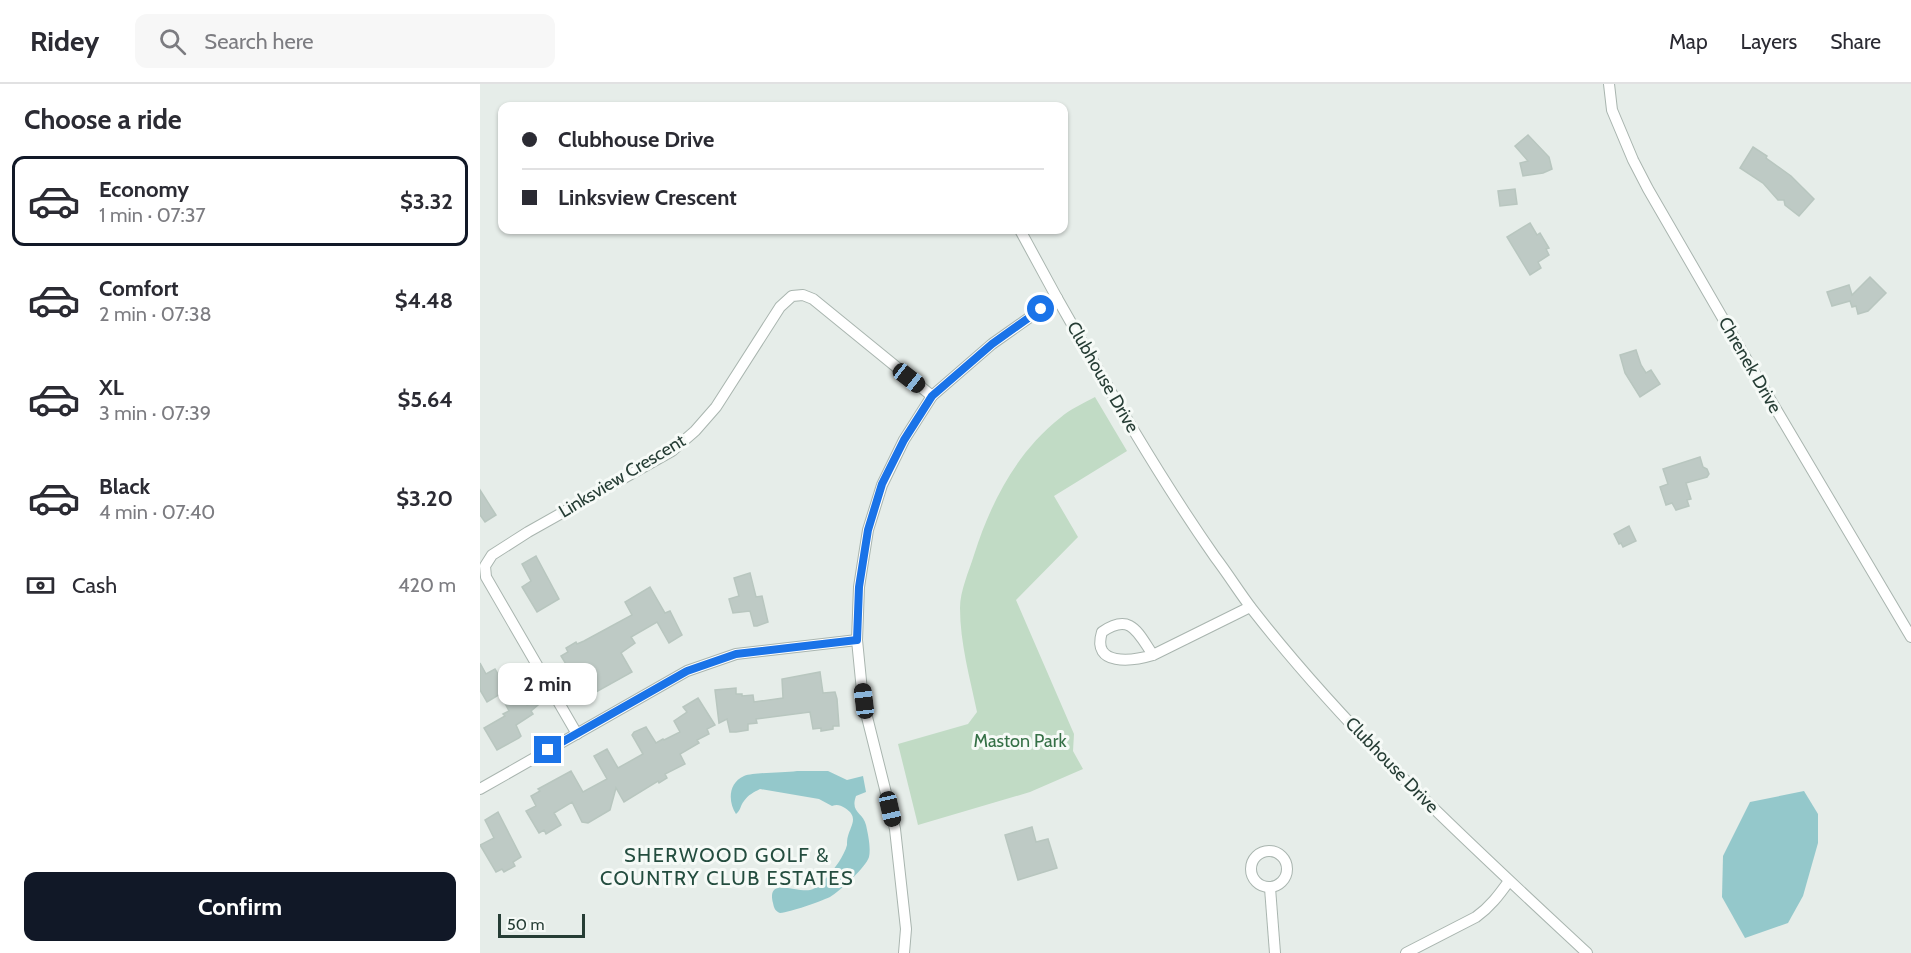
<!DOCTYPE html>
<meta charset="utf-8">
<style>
:root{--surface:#fff;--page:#f7f7f7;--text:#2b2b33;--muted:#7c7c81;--line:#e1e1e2;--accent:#111827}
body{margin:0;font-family:Cabin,sans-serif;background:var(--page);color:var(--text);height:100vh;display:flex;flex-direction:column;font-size:22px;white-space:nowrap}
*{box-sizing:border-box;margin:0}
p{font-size:20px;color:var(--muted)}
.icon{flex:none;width:33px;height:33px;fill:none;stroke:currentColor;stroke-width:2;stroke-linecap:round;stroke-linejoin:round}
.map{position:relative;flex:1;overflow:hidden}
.side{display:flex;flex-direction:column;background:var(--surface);width:480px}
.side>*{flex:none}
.hud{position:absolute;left:18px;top:18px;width:570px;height:132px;border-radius:12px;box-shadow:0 2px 4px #0004;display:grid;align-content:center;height:132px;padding:0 24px;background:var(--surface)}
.scale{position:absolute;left:18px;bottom:15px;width:87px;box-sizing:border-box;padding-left:6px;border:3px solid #263d35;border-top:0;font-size:16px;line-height:21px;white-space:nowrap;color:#263d35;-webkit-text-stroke:4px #f6faf7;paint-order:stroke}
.end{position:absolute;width:27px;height:27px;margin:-14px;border:8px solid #1a73e8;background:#fff;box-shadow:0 0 0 3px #fff}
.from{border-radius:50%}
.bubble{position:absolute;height:42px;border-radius:12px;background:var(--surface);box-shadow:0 2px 4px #0004;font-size:20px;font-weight:700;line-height:42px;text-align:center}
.car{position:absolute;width:18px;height:36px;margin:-18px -9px;border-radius:8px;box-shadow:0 0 4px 2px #0007;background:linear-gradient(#222 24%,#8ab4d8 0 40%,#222 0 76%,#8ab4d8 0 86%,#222 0)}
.hud b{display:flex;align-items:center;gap:21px;height:57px;font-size:22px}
.hud b+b{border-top:2px solid var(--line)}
.hud i{width:15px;height:15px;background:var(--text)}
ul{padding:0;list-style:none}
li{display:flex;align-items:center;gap:18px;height:90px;margin:0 12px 9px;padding:0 12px;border:3px solid transparent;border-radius:12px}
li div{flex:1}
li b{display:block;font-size:22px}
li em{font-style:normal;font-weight:700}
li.active{border-color:var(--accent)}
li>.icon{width:54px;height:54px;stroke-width:1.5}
h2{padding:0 24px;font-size:27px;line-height:72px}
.pay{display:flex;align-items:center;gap:15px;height:66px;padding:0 24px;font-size:22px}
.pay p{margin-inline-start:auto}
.cta{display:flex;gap:12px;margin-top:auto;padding:12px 24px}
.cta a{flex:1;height:69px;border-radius:12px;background:var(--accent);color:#fff;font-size:24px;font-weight:700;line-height:69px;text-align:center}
header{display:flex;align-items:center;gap:36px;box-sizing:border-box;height:84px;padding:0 30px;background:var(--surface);border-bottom:2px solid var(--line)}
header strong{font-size:28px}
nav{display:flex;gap:33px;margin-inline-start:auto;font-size:21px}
.search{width:420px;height:54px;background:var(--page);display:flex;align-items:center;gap:15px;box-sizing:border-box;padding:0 21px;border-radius:12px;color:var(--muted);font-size:22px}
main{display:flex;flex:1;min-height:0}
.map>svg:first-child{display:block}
.green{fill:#c1dbc5}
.water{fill:#94c8cb}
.building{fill:#becac5;stroke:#b8c6bf;stroke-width:1.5}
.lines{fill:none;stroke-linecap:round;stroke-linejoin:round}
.street-casing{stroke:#a9b5af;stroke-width:12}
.street{stroke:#fff;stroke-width:10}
.route{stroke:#1a73e8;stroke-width:8}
.labels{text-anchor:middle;stroke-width:6;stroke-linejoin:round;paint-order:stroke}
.street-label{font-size:18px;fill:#263d35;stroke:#f6faf7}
.park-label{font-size:18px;fill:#357046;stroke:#f6faf7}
.neighbourhood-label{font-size:20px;letter-spacing:1.5px;fill:#244d3f;stroke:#f6faf7}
</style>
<header>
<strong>Ridey</strong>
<div class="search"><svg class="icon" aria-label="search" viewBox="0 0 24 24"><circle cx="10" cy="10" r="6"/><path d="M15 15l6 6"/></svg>Search here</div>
<nav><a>Map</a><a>Layers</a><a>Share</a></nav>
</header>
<main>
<section class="side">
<h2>Choose a ride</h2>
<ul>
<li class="active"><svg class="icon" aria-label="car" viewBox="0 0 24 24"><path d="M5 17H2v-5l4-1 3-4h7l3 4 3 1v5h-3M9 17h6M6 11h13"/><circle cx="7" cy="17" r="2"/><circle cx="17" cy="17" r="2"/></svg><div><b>Economy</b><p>1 min · 07:37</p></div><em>$3.32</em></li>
<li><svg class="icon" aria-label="car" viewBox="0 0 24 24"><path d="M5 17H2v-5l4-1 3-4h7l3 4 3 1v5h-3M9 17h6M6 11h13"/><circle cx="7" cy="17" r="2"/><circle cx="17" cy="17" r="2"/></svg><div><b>Comfort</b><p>2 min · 07:38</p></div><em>$4.48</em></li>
<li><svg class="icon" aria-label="car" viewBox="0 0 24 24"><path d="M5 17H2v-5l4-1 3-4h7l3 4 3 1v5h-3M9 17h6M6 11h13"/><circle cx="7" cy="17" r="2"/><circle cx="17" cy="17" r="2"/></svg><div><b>XL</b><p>3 min · 07:39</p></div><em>$5.64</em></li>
<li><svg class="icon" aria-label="car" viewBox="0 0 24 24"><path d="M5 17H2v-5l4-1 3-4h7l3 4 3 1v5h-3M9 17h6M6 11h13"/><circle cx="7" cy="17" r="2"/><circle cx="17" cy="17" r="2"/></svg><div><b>Black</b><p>4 min · 07:40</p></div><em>$3.20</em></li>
</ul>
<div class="pay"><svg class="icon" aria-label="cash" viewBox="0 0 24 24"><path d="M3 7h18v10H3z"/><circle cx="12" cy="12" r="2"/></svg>Cash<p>420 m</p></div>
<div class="cta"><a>Confirm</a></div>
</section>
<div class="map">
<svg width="1431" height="869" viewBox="0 0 1431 869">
<rect width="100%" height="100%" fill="#e6ede9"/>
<path class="green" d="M615,313L647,367L574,412L598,453L536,516L594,650L593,667L603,685L550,708L438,741L418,660L488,640L497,628C490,594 480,559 480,524C480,507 489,487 494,471C511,418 536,369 580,334C590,325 604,319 615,313Z"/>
<g class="water">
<path d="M317,687H348L367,696L383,692L386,708L376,712C370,729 383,728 386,741C388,750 391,764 389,773C386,783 359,808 350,813C339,818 311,828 300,829C295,827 294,824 293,819C286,792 317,809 330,806C337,805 343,797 348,792C355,784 364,772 367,761C367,758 367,755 368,752C371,741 379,733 365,724C360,721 357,720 352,722L339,715L280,705C274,708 268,711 264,717C260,722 261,726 256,730C248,718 248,699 264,692C275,688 303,689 317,687Z"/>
<path d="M1324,707L1338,730V759L1323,812L1308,839L1265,854L1242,813L1243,772L1270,718Z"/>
</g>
<g class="building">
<path d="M1048,51L1069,73L1072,85L1063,89L1043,92L1040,79L1048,77L1035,62Z"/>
<path d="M1273,63L1287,72L1286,74L1311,92L1334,115L1319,132L1305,121L1304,116H1298L1283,99L1260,84Z"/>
<path d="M1035,105L1037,120L1020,122L1018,107Z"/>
<path d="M1050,139L1057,151L1060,149L1069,164L1066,165L1069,171L1058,178L1061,184L1050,191L1027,153Z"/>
<path d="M1390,193L1406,209L1388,227L1378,230L1376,222L1372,223L1370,217L1352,222L1347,208L1369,201L1372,211Z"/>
<path d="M1156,266L1161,281L1166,289L1171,286L1180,300L1160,313L1145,289L1140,271Z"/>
<path d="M1220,373L1223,383L1227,385L1229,390L1227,393L1206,399L1211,415L1207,416L1209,422L1196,426L1192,419L1186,421L1180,403L1188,400L1183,385Z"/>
<path d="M0,406L16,431L5,438L0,431Z"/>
<path d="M1149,442L1156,457L1143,463L1141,459L1139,460L1134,450Z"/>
<path d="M56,472L79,515L57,528L42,503L51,497L42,480Z"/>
<path d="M270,489L276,513L282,512L288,538L277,542H274L270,527L253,529L249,515L259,512L254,494Z"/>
<path d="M170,503L185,529L190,527L202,551L189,559L177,538L151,553L155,559L141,569L152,588L116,608L106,591L95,595L81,572L88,568L86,564L96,558L97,560L104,557L152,531L145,518Z"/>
<path d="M0,579L6,590L15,585L21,595L28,591L43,619L45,618L47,621L64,616L51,627L53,630L36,641L41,652L39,654L17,666L4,644L25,632L23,630L29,627L20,610L7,618L0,606Z"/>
<path d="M340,588L343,609L355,608L357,615L359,642H353V645L341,647V644L333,645L330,628L276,635L277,639L268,640V646L256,648H250L247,635L239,639L235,606L256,604V610H262V612L273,611L274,618L303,614L302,595Z"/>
<path d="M218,614L235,641L227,645L229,650L217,656L219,659L200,670L205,680L185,690L187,694L179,699L178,697L144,718L136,704L130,726L108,739L102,738L92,718L74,729L81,741L66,750L64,746L59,749L46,727L56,722L51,712L60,707L58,705L91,687L103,708L127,695L114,672L127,665L138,684L163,670L152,651L154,648L166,643L176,659L183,655L184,656L200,648L194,637L207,628L203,623Z"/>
<path d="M18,728L41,773L33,778L35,782L24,788L22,785L16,788L0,761L14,754L5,736Z"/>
<path d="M552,743L556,758L568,755L577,784L538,796L525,751Z"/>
</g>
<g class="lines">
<defs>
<g id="street">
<path d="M1129,0L1132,26L1153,76L1168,105L1271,283L1431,553"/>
<path d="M540,146L577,214"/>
<path d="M673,571C658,549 651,528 622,548C611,583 653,577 673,571L770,523"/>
<path d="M97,650L6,493L5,482L12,471L48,448L192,367L215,347L236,323L300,223L312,212L323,211L333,215L452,312"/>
<path d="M0,705L207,587L256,570L377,556"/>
<circle cx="789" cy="785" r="18"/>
<path d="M790,804L795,869"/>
<path d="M424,869L426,845L415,745L383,617L377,556L379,503L388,446L402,401L424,356L452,312L512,260L577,214C627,302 677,390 735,473C748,490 759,508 772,525C871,652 990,760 1107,869"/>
<path d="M926,869L996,833C1010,823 1019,811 1029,797"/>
</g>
</defs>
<use href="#street" class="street-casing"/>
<use href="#street" class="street"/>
</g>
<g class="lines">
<path class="route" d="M68,666L207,587L256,570L377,556L379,503L388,446L402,400L424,356L452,312L512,260L561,225"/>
</g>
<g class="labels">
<g class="street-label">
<text transform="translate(1270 281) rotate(60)" y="6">Chrenek Drive</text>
<text transform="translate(623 293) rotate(60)" y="6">Clubhouse Drive</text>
<text transform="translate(142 392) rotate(-31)" y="6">Linksview Crescent</text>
<text transform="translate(912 681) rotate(46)" y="6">Clubhouse Drive</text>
</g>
<g class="park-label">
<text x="540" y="663">Maston Park</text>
</g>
<g class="neighbourhood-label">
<text x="247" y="778">SHERWOOD GOLF &amp;<tspan x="247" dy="23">COUNTRY CLUB ESTATES</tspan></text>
</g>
</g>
</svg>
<div class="scale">50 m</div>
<i class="end from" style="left:561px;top:225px"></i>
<i class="end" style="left:68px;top:666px"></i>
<div class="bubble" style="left:18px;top:579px;width:99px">2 min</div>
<i class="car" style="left:429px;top:294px;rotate:128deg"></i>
<i class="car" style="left:384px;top:617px;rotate:353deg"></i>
<i class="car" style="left:410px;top:725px;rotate:167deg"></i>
<div class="hud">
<b><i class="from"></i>Clubhouse Drive</b>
<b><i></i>Linksview Crescent</b>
</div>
</div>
</main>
